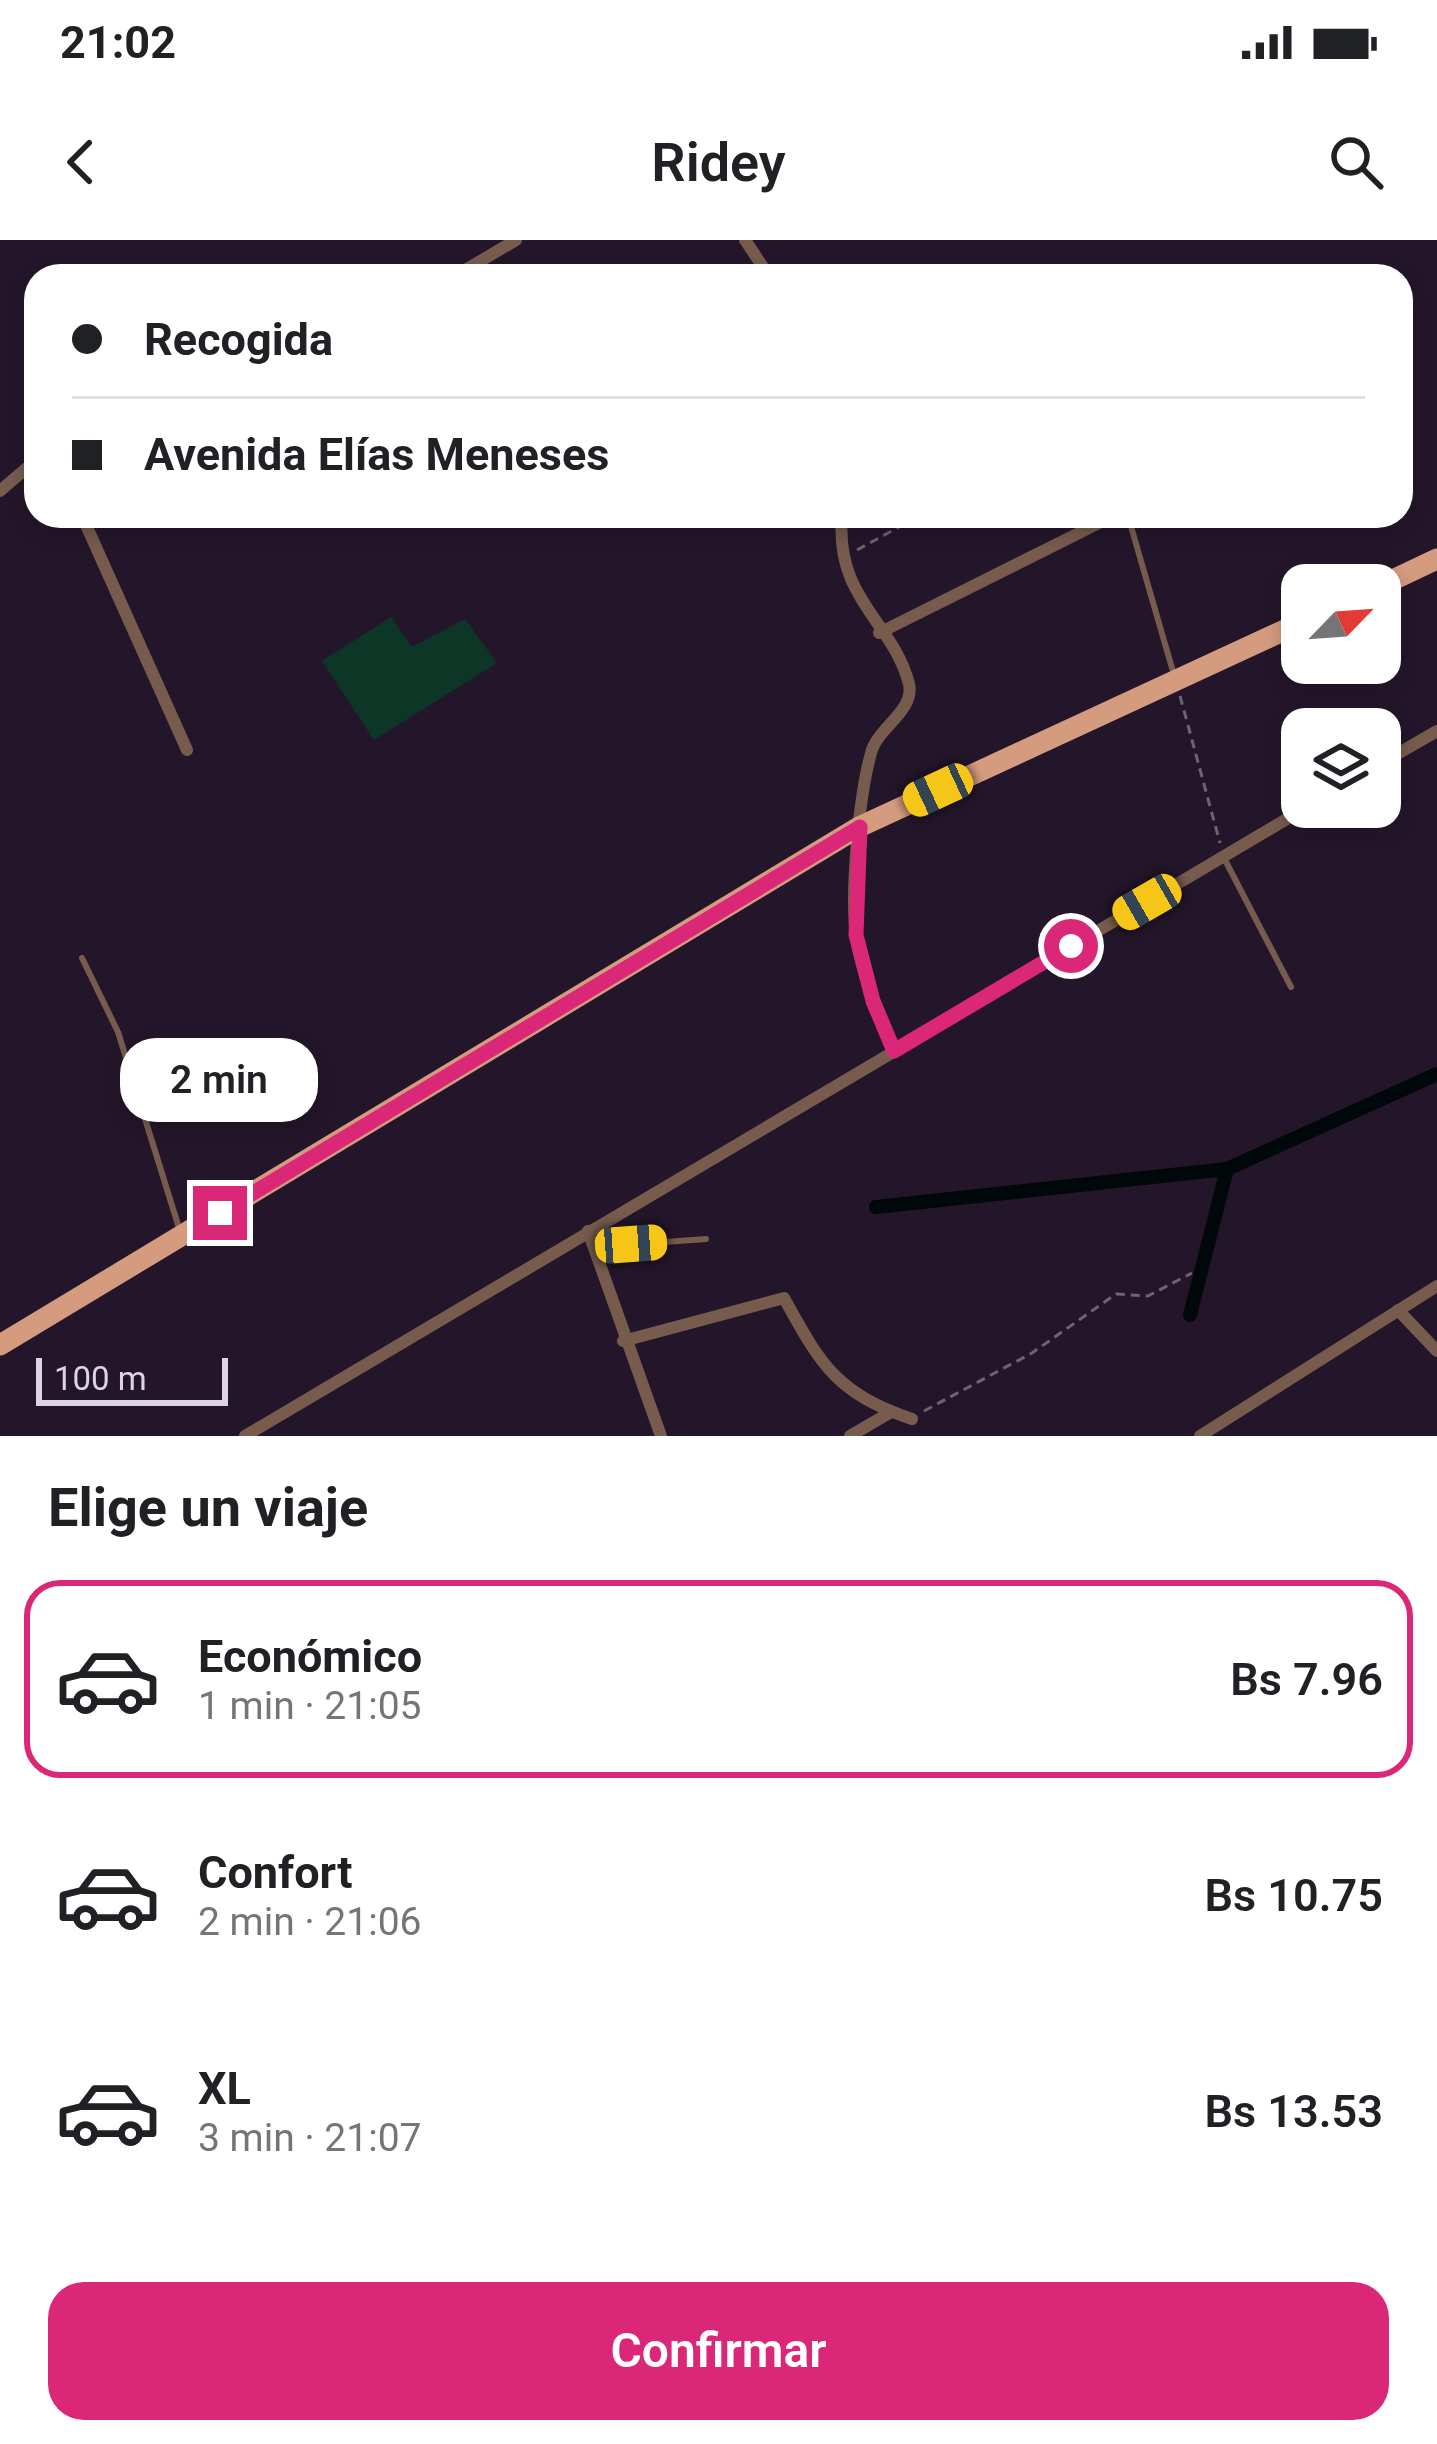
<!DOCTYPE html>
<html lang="es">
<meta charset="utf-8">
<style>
:root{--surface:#fff;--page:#f6f6f6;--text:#202124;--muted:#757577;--line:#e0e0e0;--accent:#db2777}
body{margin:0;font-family:Roboto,sans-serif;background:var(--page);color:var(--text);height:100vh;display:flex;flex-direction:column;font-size:45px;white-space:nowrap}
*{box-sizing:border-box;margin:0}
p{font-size:39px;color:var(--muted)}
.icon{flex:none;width:66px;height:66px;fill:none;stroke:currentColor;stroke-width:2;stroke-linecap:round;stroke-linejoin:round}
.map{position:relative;height:1196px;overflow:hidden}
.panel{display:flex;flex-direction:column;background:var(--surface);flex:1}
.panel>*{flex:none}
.banner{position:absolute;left:24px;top:24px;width:1389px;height:264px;border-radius:36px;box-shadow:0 6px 18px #0003;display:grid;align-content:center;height:264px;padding:0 48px;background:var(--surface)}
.needle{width:78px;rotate:65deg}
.tools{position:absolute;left:1281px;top:324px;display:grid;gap:24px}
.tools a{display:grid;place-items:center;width:120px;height:120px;border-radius:24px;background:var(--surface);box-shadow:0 6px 18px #0003;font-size:60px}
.scale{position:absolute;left:36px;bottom:30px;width:192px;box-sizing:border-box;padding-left:12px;border:6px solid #ddd4e1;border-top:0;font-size:33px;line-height:42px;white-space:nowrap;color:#ddd4e1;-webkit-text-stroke:9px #24162a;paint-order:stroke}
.end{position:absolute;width:54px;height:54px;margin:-27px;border:15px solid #db2777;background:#fff;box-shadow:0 0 0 6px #fff}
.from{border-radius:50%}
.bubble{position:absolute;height:84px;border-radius:36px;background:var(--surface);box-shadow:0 6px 18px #0003;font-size:39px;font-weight:600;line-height:84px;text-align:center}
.car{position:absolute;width:36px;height:72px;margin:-36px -18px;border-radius:15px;box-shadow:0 0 9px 3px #0007;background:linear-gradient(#f5c518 24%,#345 0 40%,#f5c518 0 76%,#345 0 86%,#f5c518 0)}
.banner b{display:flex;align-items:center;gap:42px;height:114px;font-size:45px}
.banner b+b{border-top:3px solid var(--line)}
.banner i{width:30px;height:30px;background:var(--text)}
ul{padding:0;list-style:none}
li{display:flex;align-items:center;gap:36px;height:198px;margin:0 24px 18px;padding:0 24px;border:6px solid transparent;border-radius:36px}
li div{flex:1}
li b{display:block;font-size:45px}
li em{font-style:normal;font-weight:600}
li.on{border-color:var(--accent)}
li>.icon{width:108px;height:108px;stroke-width:1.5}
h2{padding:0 48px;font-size:54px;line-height:144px}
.action{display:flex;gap:24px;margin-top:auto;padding:24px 48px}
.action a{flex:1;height:138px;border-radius:36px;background:var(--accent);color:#fff;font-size:48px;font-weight:600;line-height:138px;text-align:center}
.status{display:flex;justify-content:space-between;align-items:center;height:84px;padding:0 60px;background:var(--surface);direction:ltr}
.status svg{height:33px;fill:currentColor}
header{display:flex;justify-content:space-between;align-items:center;height:156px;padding:0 48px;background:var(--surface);font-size:54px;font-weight:600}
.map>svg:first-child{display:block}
.green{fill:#0d3626}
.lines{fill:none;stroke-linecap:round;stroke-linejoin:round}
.canal{stroke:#010809;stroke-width:14}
.path{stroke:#6e6273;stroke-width:3;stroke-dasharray:9 6;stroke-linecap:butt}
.lane{stroke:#775c4e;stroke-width:6}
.street{stroke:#775c4e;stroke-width:12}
.primary{stroke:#d49b7e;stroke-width:21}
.route{stroke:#db2777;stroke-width:15}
</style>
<div class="status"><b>21:02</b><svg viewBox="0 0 49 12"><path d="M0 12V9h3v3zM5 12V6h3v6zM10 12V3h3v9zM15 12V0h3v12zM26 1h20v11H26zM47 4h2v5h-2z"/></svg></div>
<header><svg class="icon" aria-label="back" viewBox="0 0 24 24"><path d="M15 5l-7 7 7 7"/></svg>Ridey<svg class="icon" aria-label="search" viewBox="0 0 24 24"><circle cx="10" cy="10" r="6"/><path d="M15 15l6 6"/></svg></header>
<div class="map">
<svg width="1437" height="1196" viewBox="0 0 1437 1196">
<rect width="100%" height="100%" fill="#24162a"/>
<path class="green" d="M391,377L412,407L465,379L497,423L374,500L322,421Z"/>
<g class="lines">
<g class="canal">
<path d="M876,967L1227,929L1437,834"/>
<path d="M1190,1075L1227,929"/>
</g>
<g class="path">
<path d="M857,310L919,276"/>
<path d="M1180,456L1220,603"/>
<path d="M924,1171L1032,1113L1116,1054L1148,1056L1192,1033"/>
</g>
<g class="lane">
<path d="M1128,276L1174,435"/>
<path d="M1224,618L1291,747"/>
<path d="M82,718L118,792L179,988"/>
<path d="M597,1007L706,999"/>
</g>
<g class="street">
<path d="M745,0L769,36"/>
<path d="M455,36L516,0"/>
<path d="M0,251L29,226L36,231"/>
<path d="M82,276L187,510"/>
<path d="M842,276C835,360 893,381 909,444C915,471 877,488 871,513C859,557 850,652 856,697C862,736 879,775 894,811"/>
<path d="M879,393L1113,276"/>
<path d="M1380,524L1437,491"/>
<path d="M588,991L661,1196"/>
<path d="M1398,1070L1437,1111"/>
<path d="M623,1101L784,1058C821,1125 836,1153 912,1179"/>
<path d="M245,1196L1307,567"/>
<path d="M850,1196L891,1172"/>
<path d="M1200,1196L1437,1046"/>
</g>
<g class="primary">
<path d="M1380,346L1437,319"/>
<path d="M0,1105L859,587L1302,382"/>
</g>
</g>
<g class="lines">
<path class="route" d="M220,973L860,587L856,695L873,761L894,811L1071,706"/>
</g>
</svg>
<div class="tools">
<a><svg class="needle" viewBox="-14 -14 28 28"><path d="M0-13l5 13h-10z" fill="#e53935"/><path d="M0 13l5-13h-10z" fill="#757577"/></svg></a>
<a><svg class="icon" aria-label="layers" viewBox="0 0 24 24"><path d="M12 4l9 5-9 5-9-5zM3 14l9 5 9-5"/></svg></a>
</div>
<div class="scale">100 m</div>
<i class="end from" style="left:1071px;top:706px"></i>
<i class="end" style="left:220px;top:973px"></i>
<div class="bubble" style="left:120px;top:798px;width:198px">2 min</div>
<i class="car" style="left:938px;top:550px;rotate:245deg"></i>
<i class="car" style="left:1147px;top:662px;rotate:240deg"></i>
<i class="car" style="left:631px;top:1004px;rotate:86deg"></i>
<div class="banner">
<b><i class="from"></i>Recogida</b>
<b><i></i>Avenida Elías Meneses</b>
</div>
</div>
<section class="panel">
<h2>Elige un viaje</h2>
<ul>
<li class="on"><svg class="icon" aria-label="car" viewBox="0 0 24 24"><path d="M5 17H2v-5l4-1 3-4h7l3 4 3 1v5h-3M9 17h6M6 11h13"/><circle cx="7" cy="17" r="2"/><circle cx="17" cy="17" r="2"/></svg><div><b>Económico</b><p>1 min · 21:05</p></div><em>Bs 7.96</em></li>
<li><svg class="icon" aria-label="car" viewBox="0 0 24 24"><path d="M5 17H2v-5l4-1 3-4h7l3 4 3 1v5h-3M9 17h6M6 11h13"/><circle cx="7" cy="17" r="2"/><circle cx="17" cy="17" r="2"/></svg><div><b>Confort</b><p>2 min · 21:06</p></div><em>Bs 10.75</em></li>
<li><svg class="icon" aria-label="car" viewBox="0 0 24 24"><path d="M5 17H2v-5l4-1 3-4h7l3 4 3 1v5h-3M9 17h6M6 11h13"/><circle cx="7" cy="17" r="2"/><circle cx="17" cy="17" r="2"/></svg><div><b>XL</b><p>3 min · 21:07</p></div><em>Bs 13.53</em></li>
</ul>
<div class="action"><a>Confirmar</a></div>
</section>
